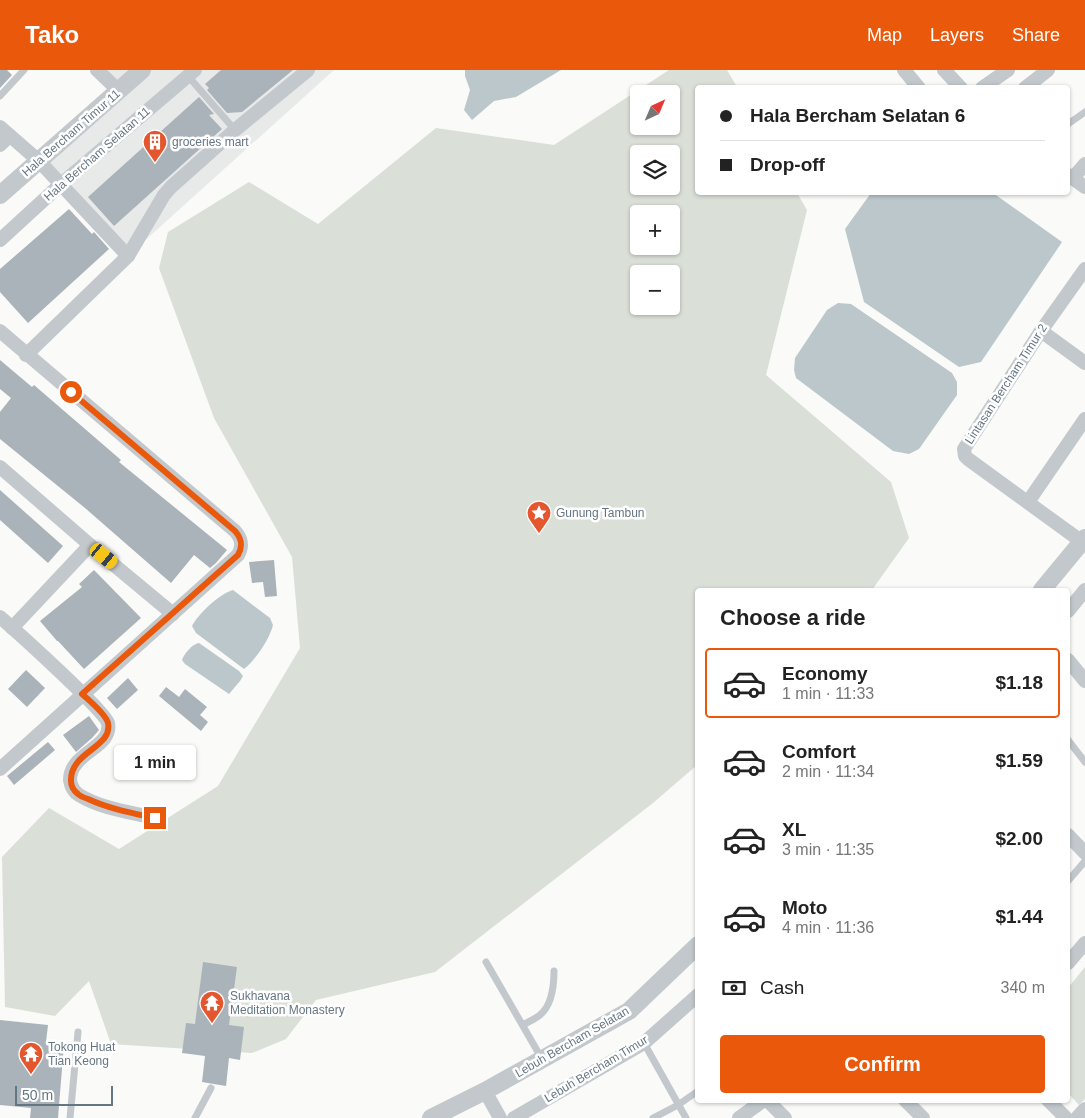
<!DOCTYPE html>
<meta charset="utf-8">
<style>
:root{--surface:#fff;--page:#f6f6f6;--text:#222;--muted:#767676;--line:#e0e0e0;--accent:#ea580c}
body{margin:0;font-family:Arial,sans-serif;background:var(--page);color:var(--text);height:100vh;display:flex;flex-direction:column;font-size:19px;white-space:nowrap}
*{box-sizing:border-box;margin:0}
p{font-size:16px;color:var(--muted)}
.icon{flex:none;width:28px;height:28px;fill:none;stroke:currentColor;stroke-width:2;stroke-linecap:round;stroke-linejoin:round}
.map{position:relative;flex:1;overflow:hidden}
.panel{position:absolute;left:695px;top:518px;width:375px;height:515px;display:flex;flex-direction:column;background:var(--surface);border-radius:5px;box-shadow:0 1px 4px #0004}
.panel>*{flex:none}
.top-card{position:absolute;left:695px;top:15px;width:375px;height:110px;border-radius:5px;box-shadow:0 1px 4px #0004;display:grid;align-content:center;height:110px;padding:0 25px;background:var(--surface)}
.needle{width:32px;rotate:44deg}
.tools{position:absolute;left:630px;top:15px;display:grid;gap:10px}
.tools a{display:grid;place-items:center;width:50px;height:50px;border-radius:5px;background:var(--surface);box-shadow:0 1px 4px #0004;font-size:25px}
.scale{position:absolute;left:15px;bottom:12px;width:98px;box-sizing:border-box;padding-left:5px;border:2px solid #657683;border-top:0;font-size:14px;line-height:18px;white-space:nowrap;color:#657683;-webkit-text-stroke:4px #fff;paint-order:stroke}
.end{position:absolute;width:22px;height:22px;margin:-11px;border:6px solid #ea580c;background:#fff;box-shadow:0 0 0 2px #fff}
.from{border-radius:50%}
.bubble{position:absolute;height:35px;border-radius:5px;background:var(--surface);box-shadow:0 1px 4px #0004;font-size:16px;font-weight:700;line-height:35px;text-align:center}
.car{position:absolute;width:15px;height:30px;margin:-15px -8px;border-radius:6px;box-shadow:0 0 4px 1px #0007;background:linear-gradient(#f5c518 24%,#345 0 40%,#f5c518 0 76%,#345 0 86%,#f5c518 0)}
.top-card b{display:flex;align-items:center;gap:18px;height:48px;font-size:19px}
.top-card b+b{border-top:1px solid var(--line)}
.top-card i{width:12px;height:12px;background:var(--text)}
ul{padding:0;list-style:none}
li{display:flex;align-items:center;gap:15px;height:70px;margin:0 10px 8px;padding:0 15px;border:2px solid transparent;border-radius:5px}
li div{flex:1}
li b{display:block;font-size:19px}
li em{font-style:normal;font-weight:700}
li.selected{border-color:var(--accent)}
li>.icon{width:45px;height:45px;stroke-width:1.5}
h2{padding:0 25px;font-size:22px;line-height:60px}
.pay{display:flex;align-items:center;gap:12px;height:55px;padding:0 25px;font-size:19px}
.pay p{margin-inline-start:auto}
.button{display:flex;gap:10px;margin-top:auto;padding:10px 25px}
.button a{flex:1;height:58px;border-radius:5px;background:var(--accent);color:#fff;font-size:20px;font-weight:700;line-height:58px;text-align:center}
header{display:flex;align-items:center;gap:30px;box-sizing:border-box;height:70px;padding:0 25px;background:var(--accent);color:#fff}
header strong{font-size:24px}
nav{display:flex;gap:28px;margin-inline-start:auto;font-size:18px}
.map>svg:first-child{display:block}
.built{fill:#e8e9e9}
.green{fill:#dadfd7;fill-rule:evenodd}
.water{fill:#bbc7cb}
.building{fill:#aab3b9}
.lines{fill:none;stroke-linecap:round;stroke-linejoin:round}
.service{stroke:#c3c8cc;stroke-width:7}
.minor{stroke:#c3c8cc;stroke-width:14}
.tertiary{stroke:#c3c8cc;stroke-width:18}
.route{stroke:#ea580c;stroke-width:6}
.labels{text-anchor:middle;stroke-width:5;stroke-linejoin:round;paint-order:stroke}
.street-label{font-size:12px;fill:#657683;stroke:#fff}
.poi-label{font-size:12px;fill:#657683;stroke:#fff;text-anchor:start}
</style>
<header>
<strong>Tako</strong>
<nav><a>Map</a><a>Layers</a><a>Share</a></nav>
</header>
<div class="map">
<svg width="1085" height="1048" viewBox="0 0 1085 1048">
<rect width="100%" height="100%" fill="#fafaf8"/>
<path class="built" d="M96,0H334L130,184L40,92L118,21Z"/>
<g class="green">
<path d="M669,0H727L737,17L698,18V122L797,123L807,140L766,305L891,412L909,468L872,520H698L697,695L653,733L435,902L316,930L286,969L252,983L111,974L89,911L55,946L5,937L2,787L49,738L119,779L218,716L300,578L292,487L214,348L159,198L168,162L249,112L318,154L436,58L554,75ZM639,24H671V56H639ZM639,84H671V116H639ZM639,144H671V176H639ZM639,204H671V236H639Z"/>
<path d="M1085,897V1029L1079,1035L1068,1023V918Z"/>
</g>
<g class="water">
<path d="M465,0H561L516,27L494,31L472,50L464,40L470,20L465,6Z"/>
<path d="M871,123H993L1062,172L981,292L959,297L864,232L845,159Z"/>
<path d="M838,233L851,234L952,303L957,312V325L919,379L909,384L893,381L796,308L794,300L795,288L827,240Z"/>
<path d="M233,520L270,548L273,555C270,568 255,591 244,599L196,563L192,556C198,544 219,524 233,520Z"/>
<path d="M199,573L239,601L243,606L240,611L229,624L185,594L182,590C184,584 192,574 199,573Z"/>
</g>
<g class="building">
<path d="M0,0H7L12,5L0,18Z"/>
<path d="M221,0H293L242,42L227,43L207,20L209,18L205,14Z"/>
<path d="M199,27L214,44L209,45L222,59L114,156L88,127Z"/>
<path d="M69,139L92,164L94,162L109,179L28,253L0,222V199Z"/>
<path d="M0,290L32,317L34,315L121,390L119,392L227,480L216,493L210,498L194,485L171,513L85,438L0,369V342L11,328L0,319Z"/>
<path d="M0,420L63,476L48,493L0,450Z"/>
<path d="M274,490L277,526L265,527L263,512L252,513L249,492Z"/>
<path d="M94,500L141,548L84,599L58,571H57L40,551L82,517L79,514Z"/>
<path d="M26,600L45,618L27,637L8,619Z"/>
<path d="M128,608L138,620L117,639L107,628Z"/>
<path d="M166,617L179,627L185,619L207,637L200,645L208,652L201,661L159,626Z"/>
<path d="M89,646L99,660L92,668L76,682L63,665Z"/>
<path d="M48,672L55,680L14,715L7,706Z"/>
<path d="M203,892L237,897L229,955L244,957L240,990L229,988L226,1016L202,1012L205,986L182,983L186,953L195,954Z"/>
<path d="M0,950L48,955L46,972L64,974L58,1048H30L31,1038L0,1035Z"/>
</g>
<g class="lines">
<g class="service">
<path d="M188,6L235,60"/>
<path d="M0,26L24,0"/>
<path d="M1068,54L1085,42"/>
<path d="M1068,670L1085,692"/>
<path d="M1068,811L1085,791"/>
<path d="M486,892L542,989"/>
<path d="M523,955C528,952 535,949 540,945C552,935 554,915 554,901"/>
<path d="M644,973L686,1048"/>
<path d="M70,1048L78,962"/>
<path d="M195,1048L211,1018"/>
<path d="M653,1048L678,1035L698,1021"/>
</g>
<g class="minor">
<path d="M97,0L119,21"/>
<path d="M904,0L919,18"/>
<path d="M944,0L961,18"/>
<path d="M982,18L1008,0"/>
<path d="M1025,18L1048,0"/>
<path d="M0,57L39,91L128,186"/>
<path d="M0,75L9,66"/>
<path d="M1068,105L1085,117"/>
<path d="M1073,108L1085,94"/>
<path d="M0,170L60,115L195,0"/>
<path d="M1085,199L1041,261L964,379L965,386L968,389L1085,474"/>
<path d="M0,261L235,461C242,469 243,476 238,485L0,699"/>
<path d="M1041,261L1085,293"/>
<path d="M26,285L128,186L164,125L171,117L235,60L308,0"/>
<path d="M0,397L90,475L173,544"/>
<path d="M1028,432L1085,349"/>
<path d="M1068,541L1085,520"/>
<path d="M0,547C16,561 104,640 108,653C113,678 70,682 70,710C71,716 74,722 79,725C102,739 130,742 155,748"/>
<path d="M12,558L90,475"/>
<path d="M1068,590L1085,611"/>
<path d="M1068,765L1085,783"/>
<path d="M1068,893L1085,873"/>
<path d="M485,1021L500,1048"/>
<path d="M767,1030L785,1048"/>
<path d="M905,1030L923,1048"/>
<path d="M1048,1030L1066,1048"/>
<path d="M514,1048L644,973L698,925"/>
<path d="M739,1048L764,1030"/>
<path d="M1077,1048L1085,1039"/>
</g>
<g class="tertiary">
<path d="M0,125L142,0"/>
<path d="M1042,520L1085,468"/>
<path d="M431,1048L485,1021L629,941L698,875"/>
</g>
</g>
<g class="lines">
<path class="route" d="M71,322L235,461C242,469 243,476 238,485L82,624C89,630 106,645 108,653C113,678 70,681 71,711C71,716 74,721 78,724C80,726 85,728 88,729C110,739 132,743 155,748"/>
</g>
<defs>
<symbol id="building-pin" viewBox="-11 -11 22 30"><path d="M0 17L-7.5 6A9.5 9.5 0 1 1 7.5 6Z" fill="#e4572e" stroke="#fff"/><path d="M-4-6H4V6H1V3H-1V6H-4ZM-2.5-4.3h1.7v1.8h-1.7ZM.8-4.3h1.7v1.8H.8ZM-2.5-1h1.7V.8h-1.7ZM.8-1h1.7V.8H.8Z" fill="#fff"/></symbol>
<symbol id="sight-pin" viewBox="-11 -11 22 30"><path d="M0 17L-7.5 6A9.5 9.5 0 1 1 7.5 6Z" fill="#e4572e" stroke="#fff"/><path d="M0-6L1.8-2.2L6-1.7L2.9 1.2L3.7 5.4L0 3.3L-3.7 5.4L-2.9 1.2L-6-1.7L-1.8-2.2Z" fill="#fff"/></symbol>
<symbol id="temple-pin" viewBox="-11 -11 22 30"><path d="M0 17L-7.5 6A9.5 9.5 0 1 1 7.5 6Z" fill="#e4572e" stroke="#fff"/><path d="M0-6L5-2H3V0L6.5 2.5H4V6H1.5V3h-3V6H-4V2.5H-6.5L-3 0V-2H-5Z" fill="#fff"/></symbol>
</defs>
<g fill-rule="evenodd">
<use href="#building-pin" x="141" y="58" width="28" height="38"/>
<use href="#sight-pin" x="525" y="429" width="28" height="38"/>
<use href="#temple-pin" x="198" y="919" width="28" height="38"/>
<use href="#temple-pin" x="17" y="970" width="28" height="38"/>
</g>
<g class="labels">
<g class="street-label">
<text transform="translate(71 63) rotate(-41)" y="4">Hala Bercham Timur 11</text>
<text transform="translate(97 84) rotate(-41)" y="4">Hala Bercham Selatan 11</text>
<text transform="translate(1006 314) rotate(-57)" y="4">Lintasan Bercham Timur 2</text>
<text transform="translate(572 972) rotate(-30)" y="4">Lebuh Bercham Selatan</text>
<text transform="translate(596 999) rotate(-31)" y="4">Lebuh Bercham Timur</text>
</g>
<g class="poi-label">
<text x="172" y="76">groceries mart</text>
<text x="556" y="447">Gunung Tambun</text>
<text x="230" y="930">Sukhavana<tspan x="230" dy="14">Meditation Monastery</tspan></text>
<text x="48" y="981">Tokong Huat<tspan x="48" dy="14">Tian Keong</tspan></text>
</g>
</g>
</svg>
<div class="tools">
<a><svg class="needle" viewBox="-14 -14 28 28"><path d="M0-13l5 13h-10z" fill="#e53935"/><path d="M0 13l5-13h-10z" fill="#767676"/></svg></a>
<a><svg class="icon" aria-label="layers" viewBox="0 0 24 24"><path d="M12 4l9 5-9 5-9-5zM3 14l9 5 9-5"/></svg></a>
<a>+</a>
<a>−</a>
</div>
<div class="scale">50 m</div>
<i class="end from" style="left:71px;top:322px"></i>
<i class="end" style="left:155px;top:748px"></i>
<div class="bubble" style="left:114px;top:675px;width:82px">1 min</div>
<i class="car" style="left:104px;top:486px;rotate:129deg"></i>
<div class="top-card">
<b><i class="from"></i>Hala Bercham Selatan 6</b>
<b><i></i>Drop-off</b>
</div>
<section class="panel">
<h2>Choose a ride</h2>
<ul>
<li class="selected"><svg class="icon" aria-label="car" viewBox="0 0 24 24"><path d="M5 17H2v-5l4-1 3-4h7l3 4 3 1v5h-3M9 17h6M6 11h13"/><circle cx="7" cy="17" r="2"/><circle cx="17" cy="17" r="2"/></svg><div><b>Economy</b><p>1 min · 11:33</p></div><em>$1.18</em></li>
<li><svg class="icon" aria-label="car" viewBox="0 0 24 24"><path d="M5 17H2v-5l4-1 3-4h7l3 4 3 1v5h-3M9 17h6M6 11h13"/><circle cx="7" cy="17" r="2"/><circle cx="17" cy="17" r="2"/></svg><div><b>Comfort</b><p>2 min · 11:34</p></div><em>$1.59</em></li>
<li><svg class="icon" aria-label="car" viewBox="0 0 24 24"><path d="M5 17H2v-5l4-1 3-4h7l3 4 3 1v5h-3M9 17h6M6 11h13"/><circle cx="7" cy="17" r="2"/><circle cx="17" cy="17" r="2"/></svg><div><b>XL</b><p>3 min · 11:35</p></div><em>$2.00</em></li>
<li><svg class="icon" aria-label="car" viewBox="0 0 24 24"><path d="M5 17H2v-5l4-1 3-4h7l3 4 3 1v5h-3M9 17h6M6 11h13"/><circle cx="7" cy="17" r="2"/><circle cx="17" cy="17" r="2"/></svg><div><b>Moto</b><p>4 min · 11:36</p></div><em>$1.44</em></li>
</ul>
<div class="pay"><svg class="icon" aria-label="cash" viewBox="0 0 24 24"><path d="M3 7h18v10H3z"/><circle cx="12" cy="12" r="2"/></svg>Cash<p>340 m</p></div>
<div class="button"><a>Confirm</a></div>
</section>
</div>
